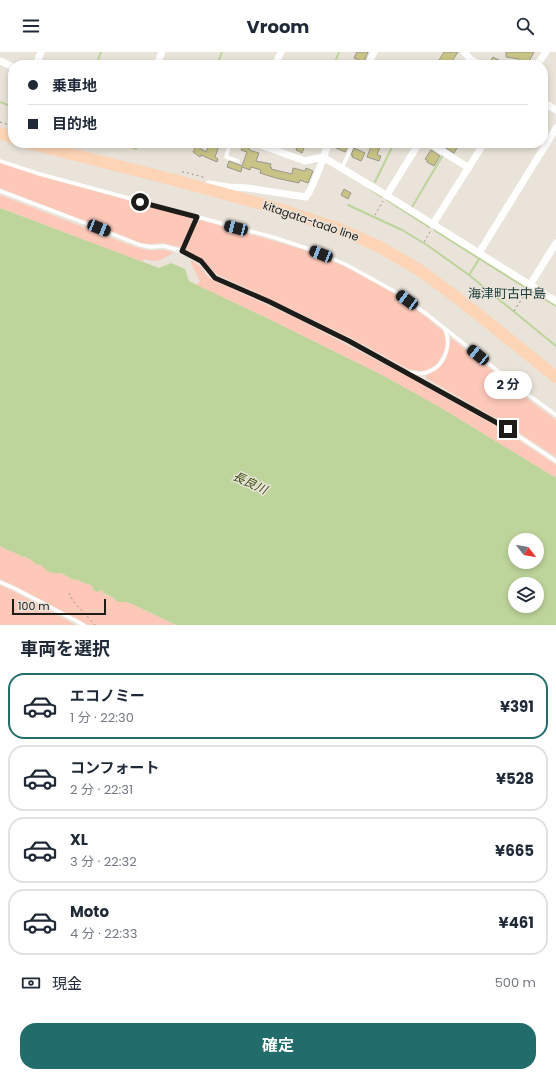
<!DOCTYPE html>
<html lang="ja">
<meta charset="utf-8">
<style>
:root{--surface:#fff;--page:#f6f6f7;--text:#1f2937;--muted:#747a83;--line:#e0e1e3;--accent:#226d6b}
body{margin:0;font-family:Poppins,"Noto Sans JP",sans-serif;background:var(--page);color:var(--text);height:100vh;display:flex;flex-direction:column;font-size:15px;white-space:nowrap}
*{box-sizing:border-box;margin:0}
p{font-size:13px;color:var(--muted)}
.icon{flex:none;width:22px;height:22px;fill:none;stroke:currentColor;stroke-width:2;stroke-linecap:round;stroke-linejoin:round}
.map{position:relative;height:573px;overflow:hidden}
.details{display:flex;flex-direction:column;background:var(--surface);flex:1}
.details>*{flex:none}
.hud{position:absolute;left:8px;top:8px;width:540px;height:88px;border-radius:16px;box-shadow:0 2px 6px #0003;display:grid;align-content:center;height:88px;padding:0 20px;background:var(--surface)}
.needle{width:26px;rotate:121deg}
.tools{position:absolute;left:508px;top:481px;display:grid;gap:8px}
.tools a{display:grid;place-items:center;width:36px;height:36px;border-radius:50%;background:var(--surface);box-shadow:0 2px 6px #0003;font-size:20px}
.scale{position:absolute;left:12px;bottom:10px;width:94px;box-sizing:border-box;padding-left:4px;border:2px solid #1e1c19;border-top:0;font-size:11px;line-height:14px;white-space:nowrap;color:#1e1c19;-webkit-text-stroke:3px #e9e3d9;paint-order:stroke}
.end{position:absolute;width:18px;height:18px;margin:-9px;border:5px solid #1e1c19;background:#fff;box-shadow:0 0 0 2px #fff}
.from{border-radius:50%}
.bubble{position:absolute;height:28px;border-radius:14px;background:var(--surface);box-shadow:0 2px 6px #0003;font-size:13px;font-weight:700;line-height:28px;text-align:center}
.car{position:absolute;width:12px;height:24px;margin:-12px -6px;border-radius:5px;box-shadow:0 0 3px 1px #0007;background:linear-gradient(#222 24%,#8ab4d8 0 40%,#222 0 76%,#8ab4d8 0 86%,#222 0)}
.hud b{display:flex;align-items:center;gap:14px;height:38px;font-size:15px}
.hud b+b{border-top:1px solid var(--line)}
.hud i{width:10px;height:10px;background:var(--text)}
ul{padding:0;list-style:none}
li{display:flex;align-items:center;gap:12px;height:66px;margin:0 8px 6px;padding:0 12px;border:2px solid var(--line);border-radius:16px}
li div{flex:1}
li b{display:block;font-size:15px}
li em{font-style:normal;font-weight:700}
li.current{border-color:var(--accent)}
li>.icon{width:36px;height:36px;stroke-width:1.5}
h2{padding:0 20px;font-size:18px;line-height:48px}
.pay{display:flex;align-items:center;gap:10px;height:44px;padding:0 20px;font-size:15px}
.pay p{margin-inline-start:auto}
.primary-button{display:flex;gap:8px;margin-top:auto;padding:8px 20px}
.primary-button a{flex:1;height:46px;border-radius:16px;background:var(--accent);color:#fff;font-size:16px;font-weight:700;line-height:46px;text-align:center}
header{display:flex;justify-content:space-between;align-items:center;height:52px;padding:0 20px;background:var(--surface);font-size:18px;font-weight:700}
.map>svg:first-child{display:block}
.green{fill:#fec8b8}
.water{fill:#bdd49a;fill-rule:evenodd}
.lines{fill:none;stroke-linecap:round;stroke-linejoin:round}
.stream{stroke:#bdd49a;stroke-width:2}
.building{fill:#c9c385;stroke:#98988d}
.path{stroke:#948f88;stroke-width:1;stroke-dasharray:2 3;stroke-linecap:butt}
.service{stroke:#fff;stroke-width:3.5}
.minor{stroke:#fff;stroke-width:7}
.primary{stroke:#fdd5b6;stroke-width:12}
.route{stroke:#1e1c19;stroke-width:5}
.labels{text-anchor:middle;stroke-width:3;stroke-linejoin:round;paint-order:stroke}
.street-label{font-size:11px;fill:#1e1c19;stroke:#e9e3d9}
.water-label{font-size:12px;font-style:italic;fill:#3b4f11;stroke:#e9e3d9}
.quarter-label{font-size:13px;fill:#183a39;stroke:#e9e3d9}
</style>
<header><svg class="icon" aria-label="menu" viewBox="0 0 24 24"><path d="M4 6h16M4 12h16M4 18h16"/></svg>Vroom<svg class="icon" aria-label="search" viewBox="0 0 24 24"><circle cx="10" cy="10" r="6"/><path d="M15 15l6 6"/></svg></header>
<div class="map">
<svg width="556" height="573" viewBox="0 0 556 573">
<rect width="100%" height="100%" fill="#e9e3d9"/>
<g class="green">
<path d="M0,111L39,124L189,165L192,167L193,170L181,195L162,191L151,192L141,191L0,136Z"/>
<path d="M0,143L135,195C140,196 145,198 149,198C157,199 165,196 173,201C162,208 157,211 144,207L143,210L0,156Z"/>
<path d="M200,168L274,189L308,199L346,215L395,242L426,265L443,279L446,287V296L442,303L437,312L432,315L425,319L410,318L349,285L272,248L218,223C206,214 202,205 187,199L186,197L196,172L197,170Z"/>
<path d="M191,208L201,215L208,225L213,228L298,267L403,322L505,379L556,413V426L443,357L382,323L269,267L196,233L200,230L191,211Z"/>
<path d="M451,286L537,354L556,368V405L510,375L426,326V324C429,321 433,320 437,317C447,310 449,297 451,286Z"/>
<path d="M0,494C4,497 8,498 13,500C16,501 19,503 22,505L28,504C29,507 33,509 36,512H41L61,521L72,527L78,528L84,531L91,533L103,538L105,543L112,545L119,550H127L132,552L176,573H88L17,535L0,527Z"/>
<path d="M0,533L15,540L76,573H0Z"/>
</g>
<path class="water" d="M0,156L159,216L171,211L185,217L189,229L203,236L269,267L382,323L443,357L556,426V573H176L132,552L127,550H118L112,545L103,541V538L97,540L94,538L91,533L84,531L78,528L72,527L61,521C54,523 44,519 41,512L37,513C33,510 31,506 25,506L27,504L22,505C19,503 16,501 13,500C8,498 4,497 0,494ZM515,488H537V510H515ZM515,532H537V554H515Z"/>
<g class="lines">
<g class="stream">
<path d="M96,13L101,0"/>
<path d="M217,13L222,0"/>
<path d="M334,13L339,0"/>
<path d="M0,50L13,55"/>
<path d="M122,91L136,97"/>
<path d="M375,130L394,91"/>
<path d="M370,137L382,145"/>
<path d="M387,148L429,175"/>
<path d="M348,153L402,178L427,193L469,223L479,207"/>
<path d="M412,155L443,103"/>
<path d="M434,178L526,236"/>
<path d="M469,223L556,294"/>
<path d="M530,238L556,254"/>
</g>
</g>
<g class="building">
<path d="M357,0H368L364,10L354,6Z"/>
<path d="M444,0H458L452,9L458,13H436Z"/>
<path d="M506,0H534L527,13H517L519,7L506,5Z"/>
<path d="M493,5L508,13H488Z"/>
<path d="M210,91H220L215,105L218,107L217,110L201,103L200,105L193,100L196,94L206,100Z"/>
<path d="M299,91H306L302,101L296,98Z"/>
<path d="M338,91H350L345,100L336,96Z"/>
<path d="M438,91H460L454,101Z"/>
<path d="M243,92L250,94L249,98L259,101L256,109L271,112L270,115L272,116L271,117L292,122L293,116L305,119L306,116L313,119L308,131L300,128L299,131L276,126L260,121L261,118L251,115L250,118L242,115L241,120L227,115L229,109L242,114L247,100L241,98Z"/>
<path d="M372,92L380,95L377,103L381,104L379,109L367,105Z"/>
<path d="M354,96L365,101L361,109L352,105L353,103H351Z"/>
<path d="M431,98L440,104L434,114L427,110V108L425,107Z"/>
<path d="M344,137L351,141L348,147L341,143Z"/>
</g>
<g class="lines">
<g class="path">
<path d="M0,70L13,74"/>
<path d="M182,120H185L206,126"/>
<path d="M375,163L383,149"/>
<path d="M424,190L431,178"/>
<path d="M514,259L527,239"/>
<path d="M69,541L73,549L95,573"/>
</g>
<g class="service">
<path d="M195,91H196"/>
<path d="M230,91L226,105L238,109"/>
<path d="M0,109L40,122L276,186L309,197L345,212L396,240L428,263L523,339L556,363"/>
<path d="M342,116L351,96"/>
<path d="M0,139L85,171L140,193L151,195L164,194L181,199L201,209L215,226L270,250L349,289L508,377L556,409"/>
<path d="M181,199L197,165"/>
<path d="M408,320C413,321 419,322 424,321C444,317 452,295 445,277"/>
<path d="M0,530L16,537L84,573"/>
</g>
<g class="minor">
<path d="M464,0L470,7L480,13"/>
<path d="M0,9L13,15"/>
<path d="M36,13L41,0"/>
<path d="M157,13L162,0"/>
<path d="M275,13L281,0"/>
<path d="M368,13L374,0"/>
<path d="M537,13L546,0"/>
<path d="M543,50L556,58"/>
<path d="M255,91L305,109L323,105L386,143L556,249"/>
<path d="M429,91L469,116"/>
<path d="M209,132L229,135L248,136L306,145C317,129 321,109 329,91"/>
<path d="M387,143L419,91"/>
<path d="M433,172L484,91"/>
<path d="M479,201L556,76"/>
<path d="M530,233L556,191"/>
</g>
<g class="primary">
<path d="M0,81L13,86"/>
<path d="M28,91L174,128L269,154L337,176L380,195L421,219L464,251L556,325"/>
</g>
</g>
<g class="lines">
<path class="route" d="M140,150L197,165L182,199L201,209L215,226L270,250L349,289L508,377"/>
</g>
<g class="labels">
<g class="street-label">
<text transform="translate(311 169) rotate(19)" y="4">kitagata-tado line</text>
</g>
<g class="water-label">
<text transform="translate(250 431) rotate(25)" y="4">長良川</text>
</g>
<g class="quarter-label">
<text x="507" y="246">海津町古中島</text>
</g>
</g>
</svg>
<div class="tools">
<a><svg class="needle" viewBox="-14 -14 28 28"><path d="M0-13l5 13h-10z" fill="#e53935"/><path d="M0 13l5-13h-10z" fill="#747a83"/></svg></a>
<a><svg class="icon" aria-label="layers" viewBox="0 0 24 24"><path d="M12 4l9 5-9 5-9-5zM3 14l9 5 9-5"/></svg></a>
</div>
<div class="scale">100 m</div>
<i class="end from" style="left:140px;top:150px"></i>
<i class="end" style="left:508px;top:377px"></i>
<div class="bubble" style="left:484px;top:319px;width:48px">2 分</div>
<i class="car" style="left:99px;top:176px;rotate:112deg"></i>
<i class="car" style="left:236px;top:176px;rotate:285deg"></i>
<i class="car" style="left:321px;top:202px;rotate:292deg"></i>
<i class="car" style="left:407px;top:248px;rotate:306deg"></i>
<i class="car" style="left:478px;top:303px;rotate:309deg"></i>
<div class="hud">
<b><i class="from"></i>乗車地</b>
<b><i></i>目的地</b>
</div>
</div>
<section class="details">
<h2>車両を選択</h2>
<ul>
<li class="current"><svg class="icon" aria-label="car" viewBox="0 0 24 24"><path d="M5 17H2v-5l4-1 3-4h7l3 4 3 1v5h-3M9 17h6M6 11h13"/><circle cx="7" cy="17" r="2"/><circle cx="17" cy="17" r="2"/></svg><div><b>エコノミー</b><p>1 分 · 22:30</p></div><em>¥391</em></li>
<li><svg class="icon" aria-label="car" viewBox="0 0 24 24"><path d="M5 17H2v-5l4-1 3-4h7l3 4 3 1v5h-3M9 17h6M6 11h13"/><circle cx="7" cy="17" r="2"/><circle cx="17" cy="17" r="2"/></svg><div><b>コンフォート</b><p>2 分 · 22:31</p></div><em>¥528</em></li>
<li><svg class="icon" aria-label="car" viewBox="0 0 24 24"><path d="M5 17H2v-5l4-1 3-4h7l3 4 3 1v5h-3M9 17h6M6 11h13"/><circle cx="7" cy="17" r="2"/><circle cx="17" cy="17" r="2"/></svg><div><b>XL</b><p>3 分 · 22:32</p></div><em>¥665</em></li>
<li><svg class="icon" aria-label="car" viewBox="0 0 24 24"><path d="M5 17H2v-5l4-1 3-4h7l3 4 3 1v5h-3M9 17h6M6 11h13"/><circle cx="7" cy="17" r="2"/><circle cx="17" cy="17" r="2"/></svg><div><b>Moto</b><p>4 分 · 22:33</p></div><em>¥461</em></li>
</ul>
<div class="pay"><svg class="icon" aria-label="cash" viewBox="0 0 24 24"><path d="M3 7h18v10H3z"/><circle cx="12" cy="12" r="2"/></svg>現金<p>500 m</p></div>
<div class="primary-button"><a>確定</a></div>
</section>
